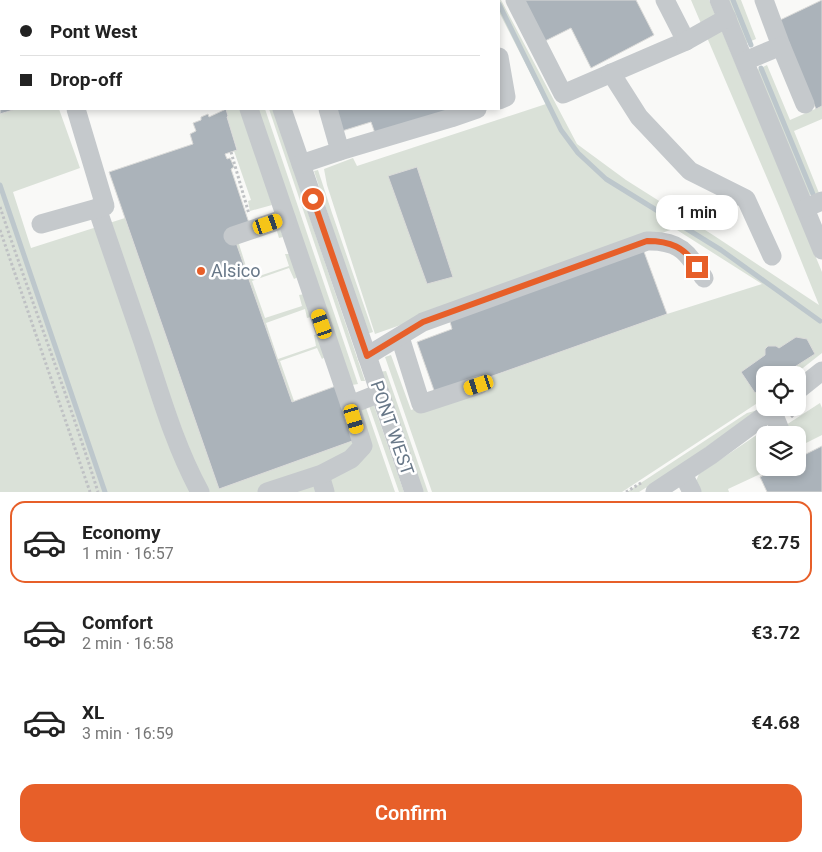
<!DOCTYPE html>
<meta charset="utf-8">
<style>
:root{--surface:#fff;--page:#f6f6f6;--text:#222;--muted:#767676;--line:#e0e0e0;--accent:#e75f29}
body{margin:0;font-family:Roboto,sans-serif;background:var(--page);color:var(--text);height:100vh;display:flex;flex-direction:column;font-size:19px;white-space:nowrap}
*{box-sizing:border-box;margin:0}
p{font-size:16px;color:var(--muted)}
.icon{flex:none;width:28px;height:28px;fill:none;stroke:currentColor;stroke-width:2;stroke-linecap:round;stroke-linejoin:round}
.map{position:relative;height:492px;overflow:hidden}
.sheet{display:flex;flex-direction:column;background:var(--surface);flex:1}
.sheet>*{flex:none}
.hud{position:absolute;left:0px;top:0px;width:500px;height:110px;box-shadow:0 2px 8px #0003;display:grid;align-content:center;height:110px;padding:0 20px;background:var(--surface)}
.buttons{position:absolute;left:756px;top:366px;display:grid;gap:10px}
.buttons a{display:grid;place-items:center;width:50px;height:50px;border-radius:10px;background:var(--surface);box-shadow:0 2px 8px #0003;font-size:25px}
.end{position:absolute;width:22px;height:22px;margin:-11px;border:6px solid #e75f29;background:#fff;box-shadow:0 0 0 2px #fff}
.from{border-radius:50%}
.bubble{position:absolute;height:35px;border-radius:15px;background:var(--surface);box-shadow:0 2px 8px #0003;font-size:16px;font-weight:600;line-height:35px;text-align:center}
.car{position:absolute;width:15px;height:30px;margin:-15px -8px;border-radius:6px;box-shadow:0 0 4px 1px #0007;background:linear-gradient(#f5c518 24%,#345 0 40%,#f5c518 0 76%,#345 0 86%,#f5c518 0)}
.hud b{display:flex;align-items:center;gap:18px;height:48px;font-size:19px}
.hud b+b{border-top:1px solid var(--line)}
.hud i{width:12px;height:12px;background:var(--text)}
ul{padding:9px 0 0;list-style:none}
li{display:flex;align-items:center;gap:15px;height:82px;margin:0 10px 8px;padding:0 10px;border:2px solid transparent;border-radius:15px}
li div{flex:1}
li b{display:block;font-size:19px}
li em{font-style:normal;font-weight:600}
li.active{border-color:var(--accent)}
li>.icon{width:45px;height:45px;stroke-width:1.5}
.action{display:flex;gap:10px;margin-top:auto;padding:10px 20px}
.action a{flex:1;height:58px;border-radius:15px;background:var(--accent);color:#fff;font-size:20px;font-weight:600;line-height:58px;text-align:center}
.map>svg:first-child{display:block}
.green{fill:#dae1d8}
.lines{fill:none;stroke-linecap:round;stroke-linejoin:round}
.stream{stroke:#bdc7cc;stroke-width:5}
.building{fill:#abb3ba;stroke:#dbdbd9}
.path{stroke:#bfc1c4;stroke-width:3;stroke-dasharray:2.5 2.5;stroke-linecap:butt}
.minor{stroke:#c5c9cc;stroke-width:19}
.route{stroke:#e75f29;stroke-width:6}
.poi-dot{fill:#e75f29;stroke:#fff;stroke-width:2}
.labels{text-anchor:middle;stroke-width:5;stroke-linejoin:round;paint-order:stroke}
.poi-label{font-size:18px;fill:#687888;stroke:#fff;text-anchor:start}
.street-label{font-size:18px;fill:#687888;stroke:#fff}
</style>
<div class="map">
<svg width="822" height="492" viewBox="0 0 822 492">
<rect width="100%" height="100%" fill="#f9f9f7"/>
<g class="green">
<path d="M0,0H150L1,1V109H59L80,168L13,192L31,248L125,218L219,489L355,440L358,410L365,405L395,492H0Z"/>
<path d="M492,0H501L577,144L626,180L713,235L819,305L779,206L691,0H709L822,272V353L794,375H765V398L622,492H432L385,357L391,355L411,410L494,386L490,377L667,314L762,284L677,230L679,227L375,334L327,185L324,169L353,158L357,166L546,104L499,12V1Z"/>
<path d="M727,0H741L756,39L744,44Z"/>
<path d="M767,65L790,120L822,106V119L794,131L819,193L809,195L757,70Z"/>
<path d="M226,109H243L272,205L250,211L248,201L251,200L234,151L237,149L227,117L228,116Z"/>
<path d="M254,109H265L358,384L352,385Z"/>
<path d="M269,109H273L365,381H361Z"/>
<path d="M318,170L332,213L373,332L367,334L314,171Z"/>
<path d="M279,225L283,237L279,238L276,228L238,241L250,279L289,266L285,254H289L298,277L294,279L289,268L252,281L265,318L302,306L299,295L305,294L311,317L307,318L305,309L266,323L278,359L316,346L314,335L317,334L325,357L322,359L317,348L280,361L294,401L292,402L234,238Z"/>
<path d="M386,371L428,492H421L379,372Z"/>
<path d="M368,403H373L404,492H399Z"/>
<path d="M820,403L822,408V435L798,447V435H791L786,425Z"/>
<path d="M758,410L680,466L639,492H627L747,413Z"/>
<path d="M764,430L769,435H765V468H773L728,489L729,492H701L696,481L699,474Z"/>
</g>
<g class="lines">
<g class="stream">
<path d="M733,0L751,45"/>
<path d="M499,4L561,130L578,153L606,179L721,250L820,321"/>
<path d="M761,68L813,194"/>
<path d="M0,185L105,492"/>
</g>
</g>
<g class="building">
<path d="M416,0H464V1H412Z"/>
<path d="M522,0H636L654,35L591,68L571,28L543,42Z"/>
<path d="M822,0V106L816,109L778,21Z"/>
<path d="M1,82V109H16L0,114Z"/>
<path d="M226,109L228,116L227,117L237,150L225,154L227,159L230,158L234,167L231,169L250,226L232,231L292,402L336,386L355,440L219,489L109,172L193,144L190,134L196,131L193,123L201,120V117L208,114L209,117Z"/>
<path d="M335,109H456L376,136L371,122L342,131Z"/>
<path d="M417,167L453,277L427,284L388,176Z"/>
<path d="M643,249L667,314L436,396L417,342L452,329L449,318Z"/>
<path d="M796,337L807,339L815,354L782,375H765V386L755,393L741,372L765,355V349L768,346H776L779,348Z"/>
<path d="M822,446V492H767L760,477L778,468H798V458Z"/>
</g>
<g class="lines">
<g class="path">
<path d="M284,1V0"/>
<path d="M231,152L249,214"/>
<path d="M0,207C32,303 68,396 98,492"/>
<path d="M0,230L90,492"/>
<path d="M791,417L803,407"/>
<path d="M626,492L641,483"/>
</g>
<g class="minor">
<path d="M477,0L478,1"/>
<path d="M515,0L563,94L686,41L665,0"/>
<path d="M719,0L822,250"/>
<path d="M764,0L781,46"/>
<path d="M240,1L255,0"/>
<path d="M349,1L353,0"/>
<path d="M686,41L727,18"/>
<path d="M499,57L506,97L499,100"/>
<path d="M745,61L781,46L805,104"/>
<path d="M611,73L639,117L690,171L746,199L772,256"/>
<path d="M249,109L350,405L380,393"/>
<path d="M282,109L414,492"/>
<path d="M340,151L451,118L477,109"/>
<path d="M301,164L340,151L328,109"/>
<path d="M97,208C112,253 128,297 143,342C160,393 174,444 200,492"/>
<path d="M805,208L822,201"/>
<path d="M41,224L105,206L76,109"/>
<path d="M233,236L286,218"/>
<path d="M400,337L421,404L479,385"/>
<path d="M367,356L423,322L647,241C680,240 688,253 704,278"/>
<path d="M798,390L822,371"/>
<path d="M772,410L782,435"/>
<path d="M683,474L692,492"/>
<path d="M320,475L325,492"/>
<path d="M267,492L322,474L351,459L363,446L350,405"/>
<path d="M655,492L711,455L775,408"/>
</g>
</g>
<g class="lines">
<path class="route" d="M313,199L367,356L423,322L647,241C670,241 685,247 697,267"/>
</g>
<circle class="poi-dot" cx="201" cy="271" r="5"/>
<g class="labels">
<g class="poi-label">
<text x="211" y="277">Alsico</text>
</g>
<g class="street-label">
<text transform="translate(392 428) rotate(71)" y="6">PONT WEST</text>
</g>
</g>
</svg>
<div class="buttons">
<a><svg class="icon" aria-label="locate" viewBox="0 0 24 24"><circle cx="12" cy="12" r="6"/><path d="M12 2v4M12 18v4M2 12h4M18 12h4"/></svg></a>
<a><svg class="icon" aria-label="layers" viewBox="0 0 24 24"><path d="M12 4l9 5-9 5-9-5zM3 14l9 5 9-5"/></svg></a>
</div>
<i class="end from" style="left:313px;top:199px"></i>
<i class="end" style="left:697px;top:267px"></i>
<div class="bubble" style="left:656px;top:195px;width:82px">1 min</div>
<i class="car" style="left:268px;top:224px;rotate:71deg"></i>
<i class="car" style="left:322px;top:324px;rotate:341deg"></i>
<i class="car" style="left:479px;top:385px;rotate:252deg"></i>
<i class="car" style="left:354px;top:419px;rotate:163deg"></i>
<div class="hud">
<b><i class="from"></i>Pont West</b>
<b><i></i>Drop-off</b>
</div>
</div>
<section class="sheet">
<ul>
<li class="active"><svg class="icon" aria-label="car" viewBox="0 0 24 24"><path d="M5 17H2v-5l4-1 3-4h7l3 4 3 1v5h-3M9 17h6M6 11h13"/><circle cx="7" cy="17" r="2"/><circle cx="17" cy="17" r="2"/></svg><div><b>Economy</b><p>1 min · 16:57</p></div><em>€2.75</em></li>
<li><svg class="icon" aria-label="car" viewBox="0 0 24 24"><path d="M5 17H2v-5l4-1 3-4h7l3 4 3 1v5h-3M9 17h6M6 11h13"/><circle cx="7" cy="17" r="2"/><circle cx="17" cy="17" r="2"/></svg><div><b>Comfort</b><p>2 min · 16:58</p></div><em>€3.72</em></li>
<li><svg class="icon" aria-label="car" viewBox="0 0 24 24"><path d="M5 17H2v-5l4-1 3-4h7l3 4 3 1v5h-3M9 17h6M6 11h13"/><circle cx="7" cy="17" r="2"/><circle cx="17" cy="17" r="2"/></svg><div><b>XL</b><p>3 min · 16:59</p></div><em>€4.68</em></li>
</ul>
<div class="action"><a>Confirm</a></div>
</section>
